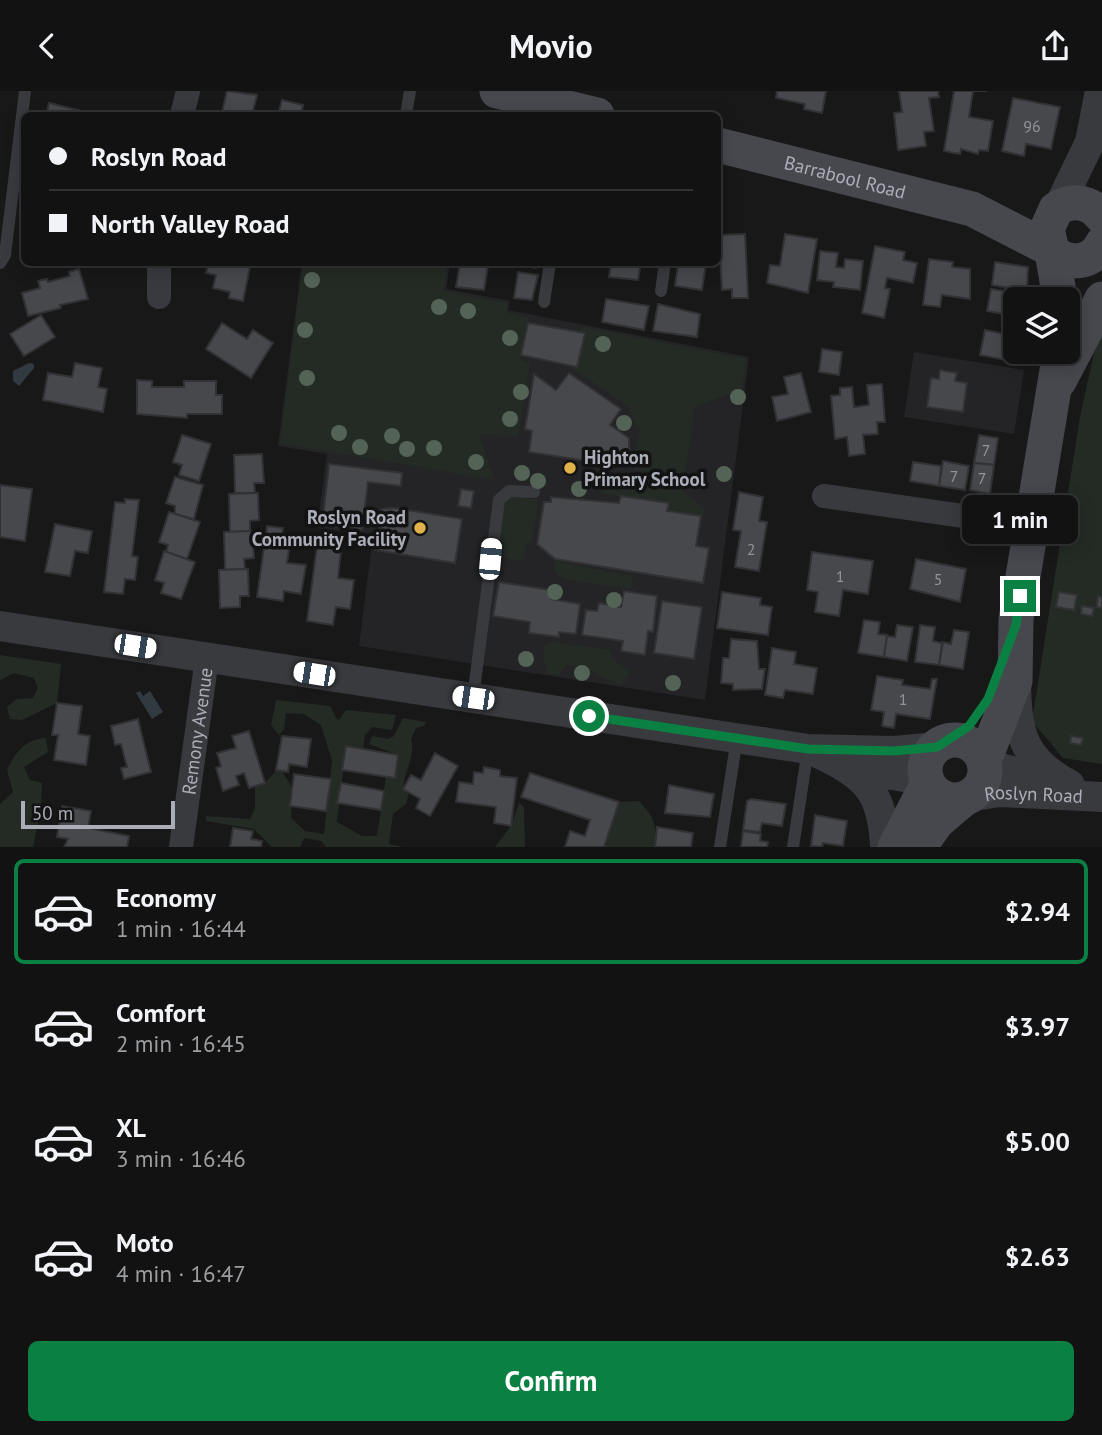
<!DOCTYPE html>
<meta charset="utf-8">
<style>
:root{--surface:#121213;--page:#1f2021;--text:#f1f3f6;--muted:#9c9ea0;--line:#313233;--accent:#0b8043}
body{margin:0;font-family:"PT Sans",sans-serif;background:var(--page);color:var(--text);height:100vh;display:flex;flex-direction:column;font-size:26px;white-space:nowrap}
*{box-sizing:border-box;margin:0}
p{font-size:23px;color:var(--muted)}
.icon{flex:none;width:38px;height:38px;fill:none;stroke:currentColor;stroke-width:2;stroke-linecap:round;stroke-linejoin:round}
.map{position:relative;height:756px;overflow:hidden}
.panel{display:flex;flex-direction:column;background:var(--surface);flex:1}
.panel>*{flex:none}
.hud{position:absolute;left:21px;top:21px;width:700px;height:154px;border-radius:10px;box-shadow:0 4px 18px #0003,0 0 0 2px var(--line);display:grid;align-content:center;height:154px;padding:0 28px;background:var(--surface)}
.controls{position:absolute;left:1003px;top:196px;display:grid;gap:14px}
.controls a{display:grid;place-items:center;width:77px;height:77px;border-radius:10px;background:var(--surface);box-shadow:0 4px 18px #0003,0 0 0 2px var(--line);font-size:35px}
.scale{position:absolute;left:21px;bottom:18px;width:154px;box-sizing:border-box;padding-left:7px;border:4px solid #abaeb8;border-top:0;font-size:19px;line-height:24px;white-space:nowrap;color:#abaeb8;-webkit-text-stroke:5px #131314;paint-order:stroke}
.end{position:absolute;width:32px;height:32px;margin:-16px;border:9px solid #0b8043;background:#fff;box-shadow:0 0 0 4px #fff}
.from{border-radius:50%}
.bubble{position:absolute;height:49px;border-radius:10px;background:var(--surface);box-shadow:0 4px 18px #0003,0 0 0 2px var(--line);font-size:23px;font-weight:700;line-height:49px;text-align:center}
.car{position:absolute;width:21px;height:42px;margin:-21px -10px;border-radius:9px;box-shadow:0 0 5px 2px #0007;background:linear-gradient(#fff 24%,#345 0 40%,#fff 0 76%,#345 0 86%,#fff 0)}
.hud b{display:flex;align-items:center;gap:24px;height:66px;font-size:26px}
.hud b+b{border-top:2px solid var(--line)}
.hud i{width:18px;height:18px;background:var(--text)}
ul{padding:12px 0 0;list-style:none}
li{display:flex;align-items:center;gap:21px;height:105px;margin:0 14px 10px;padding:0 14px;border:4px solid transparent;border-radius:10px}
li div{flex:1}
li b{display:block;font-size:26px}
li em{font-style:normal;font-weight:700}
li.selected{border-color:var(--accent)}
li>.icon{width:63px;height:63px;stroke-width:1.5}
.cta{display:flex;gap:14px;margin-top:auto;padding:14px 28px}
.cta a{flex:1;height:80px;border-radius:10px;background:var(--accent);color:#fff;font-size:28px;font-weight:700;line-height:80px;text-align:center}
header{display:flex;justify-content:space-between;align-items:center;height:91px;padding:0 28px;background:var(--surface);font-size:32px;font-weight:700}
.map>svg:first-child{display:block}
.built{fill:#242426}
.green{fill:#242b25}
.water{fill:#323a41}
.building{fill:#47484c;stroke:#323235;stroke-width:2}
.lines{fill:none;stroke-linecap:round;stroke-linejoin:round}
.service{stroke:#393a3e;stroke-width:12}
.minor{stroke:#393a3e;stroke-width:24}
.tertiary{stroke:#393a3e;stroke-width:30}
.secondary{stroke:#47484e;stroke-width:35}
.tree{fill:#536356}
.route{stroke:#0b8043;stroke-width:9}
.poi-dot{fill:#dfb34a;stroke:#131314;stroke-width:2.5}
.labels{text-anchor:middle;stroke-width:7;stroke-linejoin:round;paint-order:stroke}
.number-label{font-size:16px;fill:#92949d}
.street-label{font-size:19px;fill:#abaeb8;stroke:#131314}
.poi-label{font-size:19px;font-weight:bold;fill:#abaeb8;stroke:#131314;text-anchor:start}
</style>
<header><svg class="icon" aria-label="back" viewBox="0 0 24 24"><path d="M15 5l-7 7 7 7"/></svg>Movio<svg class="icon" aria-label="share" viewBox="0 0 24 24"><path d="M12 15V3M7 8l5-5 5 5M5 13v7h14v-7"/></svg></header>
<div class="map">
<svg width="1102" height="756" viewBox="0 0 1102 756">
<rect width="100%" height="100%" fill="#181819"/>
<g class="built">
<path d="M302,172H450L446,198L510,210L508,219L749,266L705,609L359,555L373,445L317,437L327,363L278,355Z"/>
<path d="M914,261L1024,279L1014,343L904,326Z"/>
</g>
<g class="green">
<path d="M303,172H448L443,200L507,213L506,221L528,227L519,268L530,272L518,345L479,344L494,389L280,352Z"/>
<path d="M1102,225V673L1063,667L1032,630L1080,326Z"/>
<path d="M582,236L746,268L742,298L695,316L685,386L634,379L640,337H637L629,316L572,277Z"/>
<path d="M605,382L675,393L705,419L704,425L667,419L668,412L601,403Z"/>
<path d="M514,404L538,409L532,451H527L523,470L506,468L495,455L503,411Z"/>
<path d="M555,470L633,485L631,498L563,488L554,479Z"/>
<path d="M551,551L612,559L611,567L630,581L621,593C598,589 595,574 567,574L558,584L548,583L544,569V555Z"/>
<path d="M0,564L61,573L57,612L22,629L10,628L7,616L17,608L33,607L38,597L34,587L14,582L0,589Z"/>
<path d="M276,609L330,615L338,630L346,619L396,624L392,639L372,636L365,644L363,658L346,655L337,731L362,745H377L386,686L395,687L398,664L369,653L372,645L388,648L394,645L403,627L426,631L424,635L416,637L411,648C416,665 404,680 403,698L409,701L406,713L393,723L389,753L403,756H326L321,750L304,747L300,756H272L254,738L206,730V725L250,728L255,717V695L265,692L277,679L282,680L293,698L291,727L305,740L324,743L332,670L321,634L304,623L286,622L284,638L279,644L271,634Z"/>
<path d="M46,647L48,661L24,676L30,689L42,692L41,718L33,756H0V713L13,701L7,679C16,661 25,648 46,647Z"/>
<path d="M639,710C654,726 657,734 655,756H604L619,711Z"/>
<path d="M519,712L524,716L525,756H495L511,735Z"/>
</g>
<g class="water">
<path d="M29,272L34,273V277L19,295L13,290V280Z"/>
<path d="M140,600L143,605L150,600L163,621L152,628L136,602Z"/>
</g>
<g class="building">
<path d="M227,0L257,4L252,24L222,21Z"/>
<path d="M777,0H826L822,22L804,18L805,13L776,7Z"/>
<path d="M899,0H938L939,6L929,7L934,40L924,41L926,55L898,59L894,22L902,21Z"/>
<path d="M954,0H987H973L969,26L993,30L988,60L979,59L978,63L961,58L960,63L944,60Z"/>
<path d="M1013,7L1060,16L1051,58L1026,53L1024,65L1002,60Z"/>
<path d="M282,9L303,14L301,24H278Z"/>
<path d="M49,12L86,21L90,24H46Z"/>
<path d="M745,143L748,207H732V198L722,199L719,144Z"/>
<path d="M785,143L817,148L808,202L767,192L770,174L780,175Z"/>
<path d="M875,155L905,161L903,169L917,172L913,192L887,187L885,197L890,198L884,227L862,222Z"/>
<path d="M820,160L838,162L836,176L844,177L845,168L863,170L860,199L833,196L834,191L817,189Z"/>
<path d="M929,168L953,171L952,176L970,178V208L942,204L940,216L923,214Z"/>
<path d="M995,171L1028,176L1027,200L992,194Z"/>
<path d="M40,172H67L40,175Z"/>
<path d="M209,172H243L250,176L243,210L229,207L230,201L213,197L216,184L206,182Z"/>
<path d="M460,172L488,175L484,199L456,196Z"/>
<path d="M519,172H537L536,177L518,174Z"/>
<path d="M611,172H641L638,189L609,186Z"/>
<path d="M678,172H706L702,199L675,195Z"/>
<path d="M79,178L88,208L60,214L61,217L28,225L22,202L40,197L38,190L47,188L48,191L70,185L69,181Z"/>
<path d="M518,181L538,184L532,209L514,207Z"/>
<path d="M991,198L1023,203L1022,208H1015V225L987,220Z"/>
<path d="M606,208L649,215L644,239L602,231Z"/>
<path d="M658,213L700,223L697,246L653,240Z"/>
<path d="M41,224L55,246L24,265L10,243Z"/>
<path d="M222,232L247,248L253,239L273,252L251,287L206,258Z"/>
<path d="M528,232L585,242L577,276L521,264Z"/>
<path d="M985,239L1015,245L1016,271L980,264Z"/>
<path d="M822,258L842,261L839,284L819,281Z"/>
<path d="M75,272L102,277L98,296L107,298L103,321L43,309L48,282L72,286Z"/>
<path d="M940,279L957,282L955,290L967,292L963,321L927,316L931,287L939,288Z"/>
<path d="M569,282L621,318L610,334L629,347V363L624,370H614L609,364L594,361L593,371L529,361L532,340L525,338L534,283L556,299Z"/>
<path d="M801,282L811,321L777,330L772,306L788,303L784,286Z"/>
<path d="M137,289L152,290V296H184V290H216V304H222V323H187V327L137,323Z"/>
<path d="M882,293L885,331H877L878,343L863,344L865,363L849,365L847,346L835,348L831,305L840,304V297L852,296L854,316L869,314L867,294Z"/>
<path d="M182,344L211,353L199,390L179,384L182,374L173,371Z"/>
<path d="M979,344L998,347L994,374L974,372Z"/>
<path d="M262,363L264,392H254L255,402H235L234,364Z"/>
<path d="M943,370L969,375L965,399L939,395Z"/>
<path d="M913,371L941,375L939,395L910,390Z"/>
<path d="M974,372L994,374L990,403L970,399Z"/>
<path d="M329,373L402,382L401,395L368,391L362,439L322,434Z"/>
<path d="M175,386L203,394L194,428L175,423V415L166,412Z"/>
<path d="M0,394L32,398L25,450L0,446Z"/>
<path d="M461,398L474,400L471,417L458,415Z"/>
<path d="M739,401L763,406L759,430L767,431L759,480L735,476L741,440L733,439Z"/>
<path d="M258,402L259,429L250,430V440L230,441L229,403Z"/>
<path d="M621,405L669,412L667,420L701,425L696,455L709,457L703,492L555,468L537,453L544,411H551V406L619,412Z"/>
<path d="M125,408L139,409L132,465L138,466L135,489L125,488L123,503L104,501L115,411L125,412Z"/>
<path d="M395,417L462,428L455,472L375,459L380,428H376L377,421L381,422V418Z"/>
<path d="M169,421L200,431L187,468L166,461L168,454L159,451Z"/>
<path d="M55,433L92,440L88,462L75,460L70,485L45,481Z"/>
<path d="M267,435L283,437L282,444L291,445L287,472L306,474L301,503L284,500L283,510L257,506Z"/>
<path d="M252,440L254,467L244,468L245,478L225,479L224,441Z"/>
<path d="M317,455L341,459L338,487L354,489L350,518L336,516L333,534L307,530Z"/>
<path d="M164,460L195,471L181,508L161,502L164,492L155,489Z"/>
<path d="M812,461L873,470L868,503L843,499L839,525L815,521L818,501L807,499Z"/>
<path d="M916,468L966,478L960,511L910,498Z"/>
<path d="M248,478L249,505H240V516L220,517L219,479Z"/>
<path d="M499,491L551,499V508L580,513L576,543L559,541V546L529,542L530,531L493,525Z"/>
<path d="M624,500L657,505L653,541L648,540L645,564L621,560L623,550L582,544L586,519L597,520L599,512L621,516Z"/>
<path d="M722,501L761,507L760,514L772,516L768,544L717,537Z"/>
<path d="M1059,501L1077,504L1074,519L1056,516Z"/>
<path d="M1098,505L1102,506V517L1097,516Z"/>
<path d="M662,510L702,516L694,568L654,562Z"/>
<path d="M1082,515L1094,517L1092,525L1081,523Z"/>
<path d="M864,529L880,531L878,543L887,544L884,566L858,562Z"/>
<path d="M897,534L913,536L907,570L884,566L887,545L895,546Z"/>
<path d="M920,534L935,536L933,550L942,552L939,574L915,571Z"/>
<path d="M954,539L969,541L963,578L939,574L943,551L951,553Z"/>
<path d="M731,548L757,550L759,578H765L762,598L733,599V593L721,592L723,567H729Z"/>
<path d="M772,557L796,561L794,573L817,577L813,603L785,599L783,607L765,604Z"/>
<path d="M877,585L903,589L902,594L930,598L932,588H937L930,628L896,623L894,637L882,635L884,621L871,619Z"/>
<path d="M57,612L82,615L78,643L90,645L86,674L54,669L58,644H52Z"/>
<path d="M138,628L151,681L124,688L121,677L127,676L121,653L115,654L111,635Z"/>
<path d="M249,640L265,692L249,697L244,682L236,685L239,694L223,700L216,677L221,675L217,662L236,657L232,645Z"/>
<path d="M282,645L311,648L307,676L289,673L288,681L276,679Z"/>
<path d="M1071,645L1083,647L1081,654L1070,652Z"/>
<path d="M346,655L398,664L395,687L342,679Z"/>
<path d="M435,662L458,675L430,725L416,717L420,708L403,698L411,684L421,689Z"/>
<path d="M484,676L500,679V685L517,687L511,735L494,732L496,716L456,711L459,691L473,693L474,681L483,682Z"/>
<path d="M530,682L619,711L604,756H565L570,740L585,745L590,729L521,706Z"/>
<path d="M294,683L331,688L326,720L290,715Z"/>
<path d="M341,692L384,700L381,719L337,712Z"/>
<path d="M669,694L714,703L710,726L665,722Z"/>
<path d="M751,708L786,713L782,735L762,732L760,741L743,739L747,710Z"/>
<path d="M62,715L91,720L88,737L129,745L127,756H64L68,748L57,746Z"/>
<path d="M815,724L847,730L843,755L823,752L822,756L811,755Z"/>
<path d="M657,736L693,742L691,756H655Z"/>
<path d="M233,737L253,740L251,748L262,750L261,756H230Z"/>
<path d="M743,740L761,743L760,750L768,751L767,756H741Z"/>
</g>
<g class="lines">
<g class="service">
<path d="M406,24L410,0"/>
<path d="M0,172L5,164L25,0"/>
<path d="M661,200L665,172"/>
<path d="M544,211L550,172"/>
<path d="M473,606L499,409L509,400L534,401"/>
<path d="M720,756L737,647"/>
<path d="M793,756L808,658"/>
</g>
<g class="minor">
<path d="M182,24L188,0"/>
<path d="M159,172V206"/>
<path d="M824,405L1032,435"/>
<path id="s1" d="M181,756L207,567"/>
</g>
<g class="tertiary">
<path d="M1059,115L1090,51L1100,0"/>
<path d="M0,535L808,658L894,660L937,656"/>
<path d="M1016,591C1017,642 1022,668 1070,694"/>
<path d="M818,662C866,684 883,701 885,756"/>
<path d="M848,671L892,684L928,690"/>
<path d="M985,673L1052,690"/>
<path id="s2" d="M968,706L1000,701L1102,706"/>
</g>
<g class="secondary">
<path d="M497,0L597,24"/>
<path id="s3" d="M718,54L972,118L1050,158"/>
<path d="M1102,126C1090,110 1072,108 1056,118L1047,138L1052,160C1068,175 1092,173 1102,153"/>
<path d="M1052,160L1060,208"/>
<path d="M1059,290L1102,208"/>
<circle cx="955" cy="679" r="30"/>
<path d="M984,670L1015,590L1016,528L1060,261"/>
<path d="M895,756L928,692"/>
<path d="M919,756L937,731L964,708"/>
</g>
</g>
<g class="tree">
<circle cx="312" cy="189" r="8"/>
<circle cx="439" cy="216" r="8"/>
<circle cx="468" cy="220" r="8"/>
<circle cx="305" cy="239" r="8"/>
<circle cx="510" cy="247" r="8"/>
<circle cx="603" cy="253" r="8"/>
<circle cx="307" cy="287" r="8"/>
<circle cx="521" cy="301" r="8"/>
<circle cx="738" cy="306" r="8"/>
<circle cx="510" cy="328" r="8"/>
<circle cx="624" cy="332" r="8"/>
<circle cx="339" cy="342" r="8"/>
<circle cx="392" cy="345" r="8"/>
<circle cx="360" cy="356" r="8"/>
<circle cx="434" cy="357" r="8"/>
<circle cx="407" cy="358" r="8"/>
<circle cx="476" cy="371" r="8"/>
<circle cx="522" cy="382" r="8"/>
<circle cx="724" cy="383" r="8"/>
<circle cx="538" cy="390" r="8"/>
<circle cx="579" cy="398" r="8"/>
<circle cx="555" cy="501" r="8"/>
<circle cx="614" cy="509" r="8"/>
<circle cx="526" cy="568" r="8"/>
<circle cx="582" cy="582" r="8"/>
<circle cx="673" cy="592" r="8"/>
</g>
<g class="lines">
<path class="route" d="M589,625L808,658L894,660L937,656L969,635L988,608L1016,534L1020,505"/>
</g>
<g class="poi-dot">
<circle cx="570" cy="377" r="7"/>
<circle cx="420" cy="437" r="7"/>
</g>
<g class="labels">
<g class="number-label">
<text x="1032" y="41">96</text>
<text x="986" y="365">7</text>
<text x="954" y="391">7</text>
<text x="982" y="393">7</text>
<text x="751" y="464">2</text>
<text x="840" y="491">1</text>
<text x="938" y="494">5</text>
<text x="903" y="614">1</text>
</g>
<g class="street-label">
<text dy="7" stroke="none"><textPath href="#s3" startOffset="131">Barrabool Road</textPath></text>
<text dy="7" stroke="none"><textPath href="#s1" startOffset="117">Remony Avenue</textPath></text>
<text dy="7" stroke="none"><textPath href="#s2" startOffset="66">Roslyn Road</textPath></text>
</g>
<g class="poi-label">
<text x="584" y="373">Highton<tspan x="584" dy="22">Primary School</tspan></text>
<text x="406" y="433" text-anchor="end">Roslyn Road<tspan x="406" dy="22">Community Facility</tspan></text>
</g>
</g>
</svg>
<div class="controls">
<a><svg class="icon" aria-label="layers" viewBox="0 0 24 24"><path d="M12 4l9 5-9 5-9-5zM3 14l9 5 9-5"/></svg></a>
</div>
<div class="scale">50 m</div>
<i class="end from" style="left:589px;top:625px"></i>
<i class="end" style="left:1020px;top:505px"></i>
<div class="bubble" style="left:962px;top:404px;width:116px">1 min</div>
<i class="car" style="left:490px;top:468px;rotate:5deg"></i>
<i class="car" style="left:135px;top:555px;rotate:99deg"></i>
<i class="car" style="left:314px;top:583px;rotate:279deg"></i>
<i class="car" style="left:473px;top:607px;rotate:278deg"></i>
<div class="hud">
<b><i class="from"></i>Roslyn Road</b>
<b><i></i>North Valley Road</b>
</div>
</div>
<section class="panel">
<ul>
<li class="selected"><svg class="icon" aria-label="car" viewBox="0 0 24 24"><path d="M5 17H2v-5l4-1 3-4h7l3 4 3 1v5h-3M9 17h6M6 11h13"/><circle cx="7" cy="17" r="2"/><circle cx="17" cy="17" r="2"/></svg><div><b>Economy</b><p>1 min · 16:44</p></div><em>$2.94</em></li>
<li><svg class="icon" aria-label="car" viewBox="0 0 24 24"><path d="M5 17H2v-5l4-1 3-4h7l3 4 3 1v5h-3M9 17h6M6 11h13"/><circle cx="7" cy="17" r="2"/><circle cx="17" cy="17" r="2"/></svg><div><b>Comfort</b><p>2 min · 16:45</p></div><em>$3.97</em></li>
<li><svg class="icon" aria-label="car" viewBox="0 0 24 24"><path d="M5 17H2v-5l4-1 3-4h7l3 4 3 1v5h-3M9 17h6M6 11h13"/><circle cx="7" cy="17" r="2"/><circle cx="17" cy="17" r="2"/></svg><div><b>XL</b><p>3 min · 16:46</p></div><em>$5.00</em></li>
<li><svg class="icon" aria-label="car" viewBox="0 0 24 24"><path d="M5 17H2v-5l4-1 3-4h7l3 4 3 1v5h-3M9 17h6M6 11h13"/><circle cx="7" cy="17" r="2"/><circle cx="17" cy="17" r="2"/></svg><div><b>Moto</b><p>4 min · 16:47</p></div><em>$2.63</em></li>
</ul>
<div class="cta"><a>Confirm</a></div>
</section>
